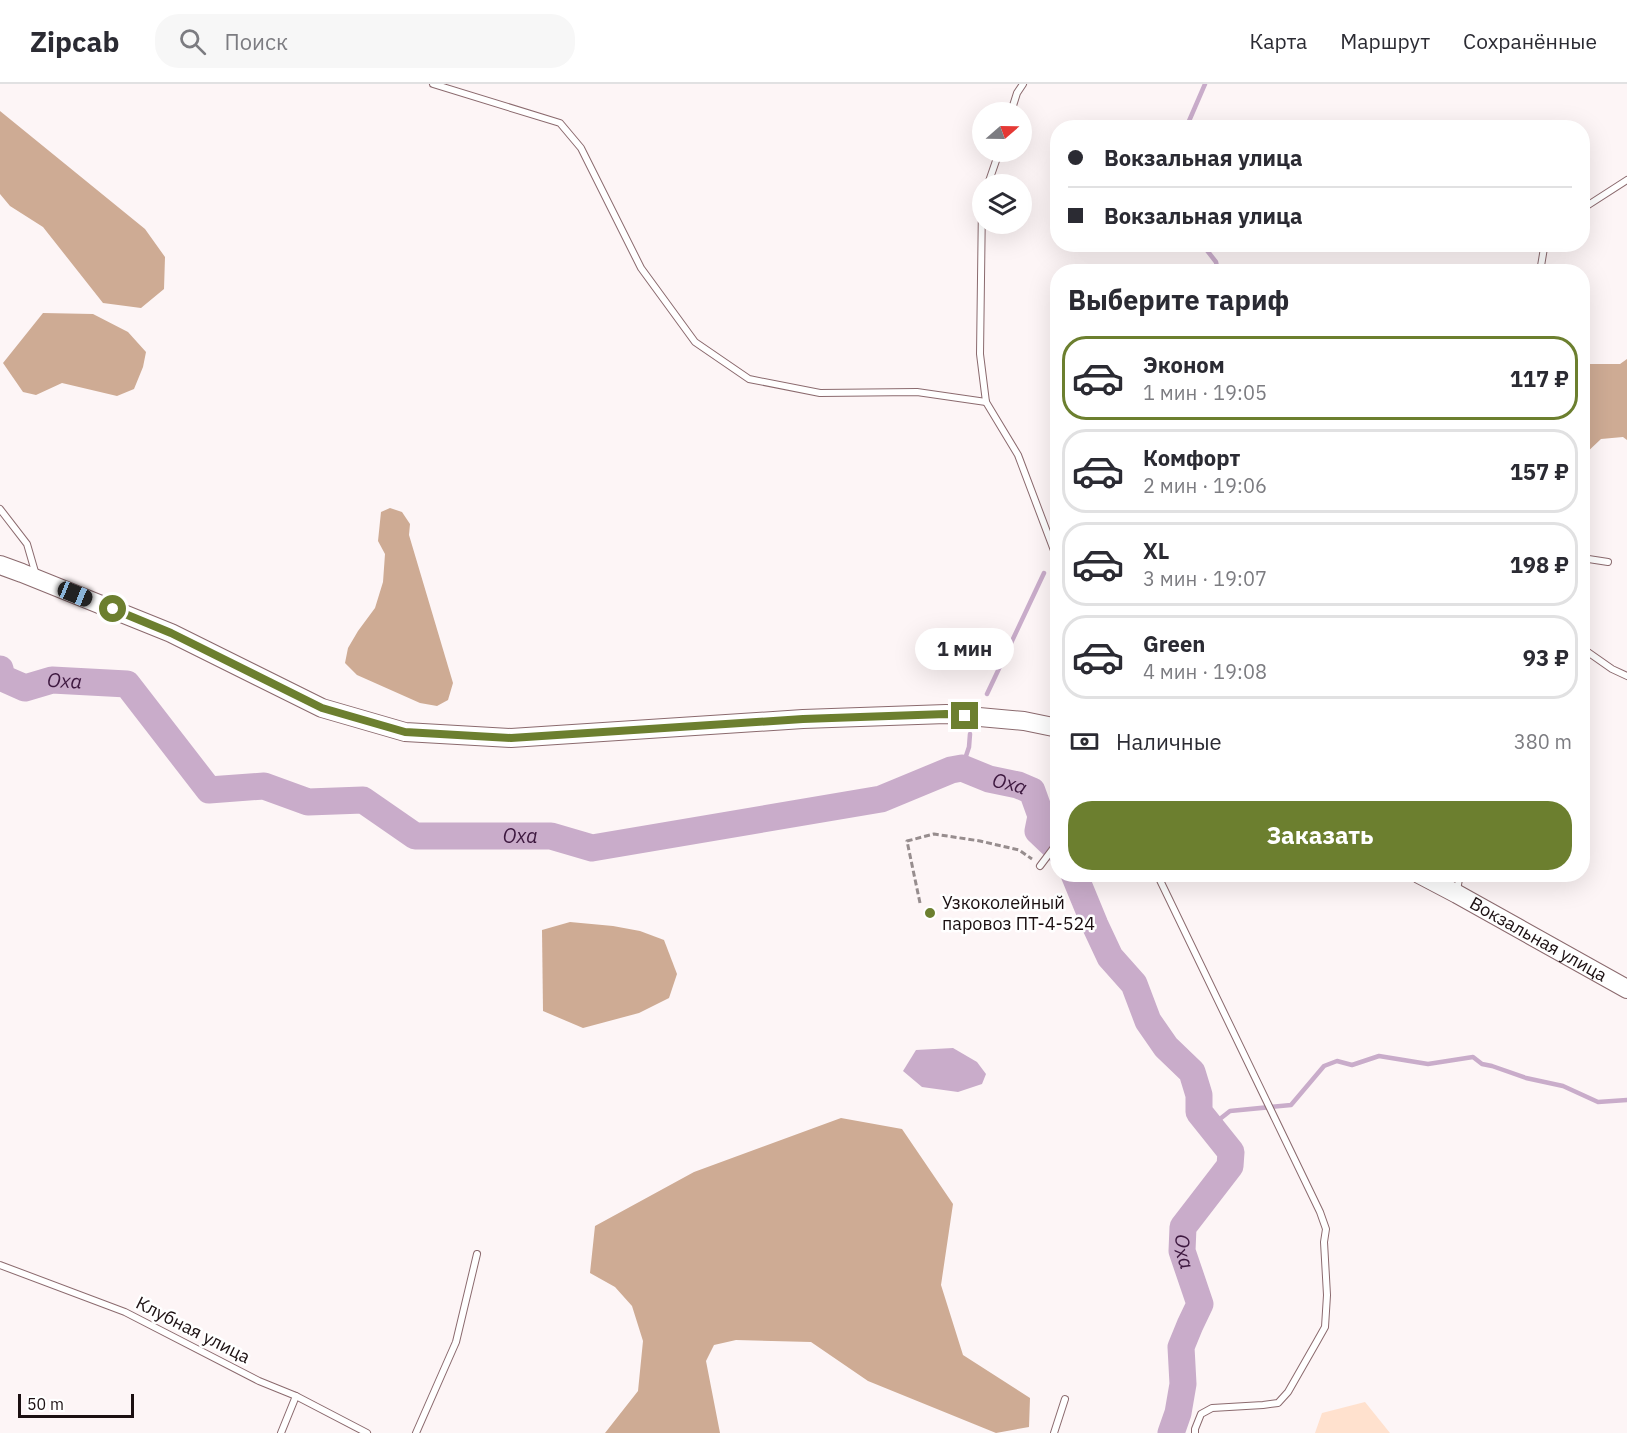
<!DOCTYPE html>
<html lang="ru">
<meta charset="utf-8">
<style>
:root{--surface:#fff;--page:#f7f7f7;--text:#2b2b33;--muted:#7c7c81;--line:#e1e1e2;--accent:#6c7f2f}
body{margin:0;font-family:"IBM Plex Sans",sans-serif;background:var(--page);color:var(--text);height:100vh;display:flex;flex-direction:column;font-size:22px;white-space:nowrap}
*{box-sizing:border-box;margin:0}
p{font-size:20px;color:var(--muted)}
.icon{flex:none;width:33px;height:33px;fill:none;stroke:currentColor;stroke-width:2;stroke-linecap:round;stroke-linejoin:round}
.map{position:relative;flex:1;overflow:hidden}
.sheet{position:absolute;left:1050px;top:180px;width:540px;height:618px;display:flex;flex-direction:column;background:var(--surface);border-radius:24px;box-shadow:0 6px 24px #0002}
.sheet>*{flex:none}
.top-card{position:absolute;left:1050px;top:36px;width:540px;height:132px;border-radius:24px;box-shadow:0 6px 24px #0002;display:grid;align-content:center;height:132px;padding:0 18px;background:var(--surface)}
.needle{width:39px;rotate:70deg}
.fabs{position:absolute;left:972px;top:18px;display:grid;gap:12px}
.fabs a{display:grid;place-items:center;width:60px;height:60px;border-radius:50%;background:var(--surface);box-shadow:0 6px 24px #0002;font-size:30px}
.scale{position:absolute;left:18px;bottom:15px;width:116px;box-sizing:border-box;padding-left:6px;border:3px solid #1b0f11;border-top:0;font-size:16px;line-height:21px;white-space:nowrap;color:#1b0f11;-webkit-text-stroke:4px #fff;paint-order:stroke}
.end{position:absolute;width:27px;height:27px;margin:-14px;border:8px solid #6c7f2f;background:#fff;box-shadow:0 0 0 3px #fff}
.from{border-radius:50%}
.bubble{position:absolute;height:42px;border-radius:21px;background:var(--surface);box-shadow:0 6px 24px #0002;font-size:20px;font-weight:800;line-height:42px;text-align:center}
.car{position:absolute;width:18px;height:36px;margin:-18px -9px;border-radius:8px;box-shadow:0 0 4px 2px #0007;background:linear-gradient(#222 24%,#8ab4d8 0 40%,#222 0 76%,#8ab4d8 0 86%,#222 0)}
.top-card b{display:flex;align-items:center;gap:21px;height:57px;font-size:22px}
.top-card b+b{border-top:2px solid var(--line)}
.top-card i{width:15px;height:15px;background:var(--text)}
ul{padding:0;list-style:none}
li{display:flex;align-items:center;gap:18px;height:84px;margin:0 12px 9px;padding:0 6px;border:3px solid var(--line);border-radius:24px}
li div{flex:1}
li b{display:block;font-size:22px}
li em{font-style:normal;font-weight:800}
li.current{border-color:var(--accent)}
li>.icon{width:54px;height:54px;stroke-width:1.5}
h2{padding:0 18px;font-size:27px;line-height:72px}
.pay{display:flex;align-items:center;gap:15px;height:66px;padding:0 18px;font-size:22px}
.pay p{margin-inline-start:auto}
.primary-button{display:flex;gap:12px;margin-top:auto;padding:12px 18px}
.primary-button a{flex:1;height:69px;border-radius:24px;background:var(--accent);color:#fff;font-size:24px;font-weight:800;line-height:69px;text-align:center}
header{display:flex;align-items:center;gap:36px;box-sizing:border-box;height:84px;padding:0 30px;background:var(--surface);border-bottom:2px solid var(--line)}
header strong{font-size:28px}
nav{display:flex;gap:33px;margin-inline-start:auto;font-size:21px}
.search{width:420px;height:54px;background:var(--page);display:flex;align-items:center;gap:15px;box-sizing:border-box;padding:0 21px;border-radius:24px;color:var(--muted);font-size:22px}
.map>svg:first-child{display:block}
.green{fill:#ffe1ce}
.forest{fill:#ceab94}
.water{fill:#c9acca}
.lines{fill:none;stroke-linecap:round;stroke-linejoin:round}
.stream{stroke:#c9acca;stroke-width:4.5}
.river{stroke:#c9acca;stroke-width:27}
.lane-casing{stroke:#8b6a6e;stroke-width:8}
.secondary-casing{stroke:#8b6a6e;stroke-width:20}
.path{stroke:#978d8e;stroke-width:3;stroke-dasharray:6 3;stroke-linecap:butt}
.lane{stroke:#fff;stroke-width:6}
.secondary{stroke:#fff;stroke-width:18}
.route{stroke:#6c7f2f;stroke-width:8}
.poi-dot{fill:#6c7f2f;stroke:#fff;stroke-width:2}
.labels{text-anchor:middle;stroke-width:5;stroke-linejoin:round;paint-order:stroke}
.poi-label{font-size:18px;fill:#1b0f11;stroke:#fff;text-anchor:start}
.street-label{font-size:18px;fill:#1b0f11;stroke:#fff}
.water-label{font-size:20px;font-style:italic;fill:#3d183f;stroke:#fff}
</style>
<header>
<strong>Zipcab</strong>
<div class="search"><svg class="icon" aria-label="search" viewBox="0 0 24 24"><circle cx="10" cy="10" r="6"/><path d="M15 15l6 6"/></svg>Поиск</div>
<nav><a>Карта</a><a>Маршрут</a><a>Сохранённые</a></nav>
</header>
<div class="map">
<svg width="1627" height="1349" viewBox="0 0 1627 1349">
<rect width="100%" height="100%" fill="#fdf5f6"/>
<path class="green" d="M1365,1318L1390,1349H1315L1322,1329Z"/>
<g class="forest">
<path d="M0,27L145,145L165,173L164,205L141,224L103,219L43,143L10,122L0,110Z"/>
<path d="M43,229L93,230L128,248L146,268L143,283L134,305L117,312L62,299L36,311L23,308L3,279Z"/>
<path d="M1627,275V356L1623,353L1601,355L1583,372V280H1620Z"/>
<path d="M390,424L402,428L410,440L409,451L453,599L448,616L437,622L420,619L357,591L345,579L348,564L358,547L375,524L383,498L385,470L378,457L381,428Z"/>
<path d="M570,838L613,842L640,847L664,856L677,890L669,914L639,929L583,944L543,927L542,846Z"/>
<path d="M841,1034L902,1045L953,1120L941,1201L963,1271L1030,1314L1029,1343L996,1349L868,1297L811,1258L736,1256L714,1261L706,1277L720,1349H605L638,1307L643,1257L632,1222L615,1203L590,1189L595,1142L694,1088Z"/>
</g>
<path class="water" d="M953,964L977,978L986,990L982,1000L958,1008L922,1003L903,987L916,966Z"/>
<g class="lines">
<g class="stream">
<path d="M1186,44L1205,0"/>
<path d="M1202,160L1216,178L1218,188"/>
<path d="M987,610L1044,489"/>
<path d="M962,684L969,663L970,650"/>
<path d="M1211,1042L1230,1027L1291,1021L1324,982L1337,977L1352,981L1379,972L1428,980L1473,973L1482,980L1492,982L1526,994L1563,1002L1598,1018L1627,1016"/>
</g>
<g class="river">
<path id="s1" d="M0,585L2,594L25,604L52,596L127,600L209,706L264,702L308,718L363,716L415,752H551L592,764L881,715L951,686L962,684L989,695L1018,701L1032,707L1041,732L1038,747L1058,766"/>
<path id="s2" d="M1074,790L1095,841L1110,873L1134,900L1148,937L1166,963L1192,988L1199,1011V1028L1231,1068L1230,1082L1183,1143L1182,1167L1200,1220L1190,1241L1181,1263L1183,1300L1178,1329L1171,1349"/>
</g>
<defs>
<g id="lane">
<path d="M433,0L560,39L581,64L641,184L695,258L749,295L820,309L917,308L986,318"/>
<path d="M1011,28L1017,9L1023,0"/>
<path d="M1518,41L1523,44"/>
<path d="M988,100L999,68"/>
<path d="M982,119L980,270L986,318L1018,371L1058,477"/>
<path d="M1582,125L1627,96"/>
<path d="M1540,188L1544,164L1546,160"/>
<path d="M0,425L27,460L36,491"/>
<path d="M1582,474L1608,478"/>
<path d="M1582,564L1612,585L1627,592"/>
<path d="M1040,782L1058,758"/>
<path d="M1157,790L1320,1128L1326,1145L1324,1158L1327,1211L1325,1243L1316,1259L1288,1308L1278,1319L1263,1321L1212,1324L1201,1330L1195,1345V1349"/>
<path d="M1457,806L1460,790"/>
<path d="M0,1181L125,1228L259,1297L296,1312L367,1349"/>
<path d="M281,1349L296,1312"/>
<path d="M416,1349L456,1258L477,1170"/>
<path d="M1054,1349L1065,1315"/>
</g>
<g id="secondary">
<path d="M0,481L22,489L171,549L322,624L405,648L511,654L803,635L946,630L1024,637L1058,644"/>
<path id="s3" d="M1419,790L1457,810L1627,905"/>
</g>
</defs>
<use href="#lane" class="lane-casing"/>
<use href="#secondary" class="secondary-casing"/>
<path class="path" d="M920,819L907,757L934,750L980,757L1019,766L1032,775"/>
<use href="#lane" class="lane"/>
<use href="#secondary" class="secondary"/>
</g>
<g class="lines">
<path class="route" d="M113,525L171,549L322,624L405,648L511,654L803,635L946,630L965,632"/>
</g>
<circle class="poi-dot" cx="930" cy="829" r="6"/>
<g class="labels">
<g class="poi-label">
<text x="942" y="825">Узкоколейный<tspan x="942" dy="21">паровоз ПТ-4-524</tspan></text>
</g>
<g class="street-label">
<text dy="6" stroke="none"><textPath href="#s3" startOffset="136">Вокзальная улица</textPath></text>
<text transform="translate(193 1246) rotate(27)" y="6">Клубная улица</text>
</g>
<g class="water-label">
<text dy="7" stroke="none"><textPath href="#s1" startOffset="75">Оха</textPath></text>
<text dy="7" stroke="none"><textPath href="#s1" startOffset="1101">Оха</textPath></text>
<text dy="7" stroke="none"><textPath href="#s1" startOffset="597">Оха</textPath></text>
<text dy="7" stroke="none"><textPath href="#s2" startOffset="442">Оха</textPath></text>
</g>
</g>
</svg>
<div class="fabs">
<a><svg class="needle" viewBox="-14 -14 28 28"><path d="M0-13l5 13h-10z" fill="#e53935"/><path d="M0 13l5-13h-10z" fill="#7c7c81"/></svg></a>
<a><svg class="icon" aria-label="layers" viewBox="0 0 24 24"><path d="M12 4l9 5-9 5-9-5zM3 14l9 5 9-5"/></svg></a>
</div>
<div class="scale">50 m</div>
<i class="end from" style="left:113px;top:525px"></i>
<i class="end" style="left:965px;top:632px"></i>
<div class="bubble" style="left:915px;top:544px;width:99px">1 мин</div>
<i class="car" style="left:75px;top:510px;rotate:112deg"></i>
<div class="top-card">
<b><i class="from"></i>Вокзальная улица</b>
<b><i></i>Вокзальная улица</b>
</div>
<section class="sheet">
<h2>Выберите тариф</h2>
<ul>
<li class="current"><svg class="icon" aria-label="car" viewBox="0 0 24 24"><path d="M5 17H2v-5l4-1 3-4h7l3 4 3 1v5h-3M9 17h6M6 11h13"/><circle cx="7" cy="17" r="2"/><circle cx="17" cy="17" r="2"/></svg><div><b>Эконом</b><p>1 мин · 19:05</p></div><em>117 ₽</em></li>
<li><svg class="icon" aria-label="car" viewBox="0 0 24 24"><path d="M5 17H2v-5l4-1 3-4h7l3 4 3 1v5h-3M9 17h6M6 11h13"/><circle cx="7" cy="17" r="2"/><circle cx="17" cy="17" r="2"/></svg><div><b>Комфорт</b><p>2 мин · 19:06</p></div><em>157 ₽</em></li>
<li><svg class="icon" aria-label="car" viewBox="0 0 24 24"><path d="M5 17H2v-5l4-1 3-4h7l3 4 3 1v5h-3M9 17h6M6 11h13"/><circle cx="7" cy="17" r="2"/><circle cx="17" cy="17" r="2"/></svg><div><b>XL</b><p>3 мин · 19:07</p></div><em>198 ₽</em></li>
<li><svg class="icon" aria-label="car" viewBox="0 0 24 24"><path d="M5 17H2v-5l4-1 3-4h7l3 4 3 1v5h-3M9 17h6M6 11h13"/><circle cx="7" cy="17" r="2"/><circle cx="17" cy="17" r="2"/></svg><div><b>Green</b><p>4 мин · 19:08</p></div><em>93 ₽</em></li>
</ul>
<div class="pay"><svg class="icon" aria-label="cash" viewBox="0 0 24 24"><path d="M3 7h18v10H3z"/><circle cx="12" cy="12" r="2"/></svg>Наличные<p>380 m</p></div>
<div class="primary-button"><a>Заказать</a></div>
</section>
</div>
